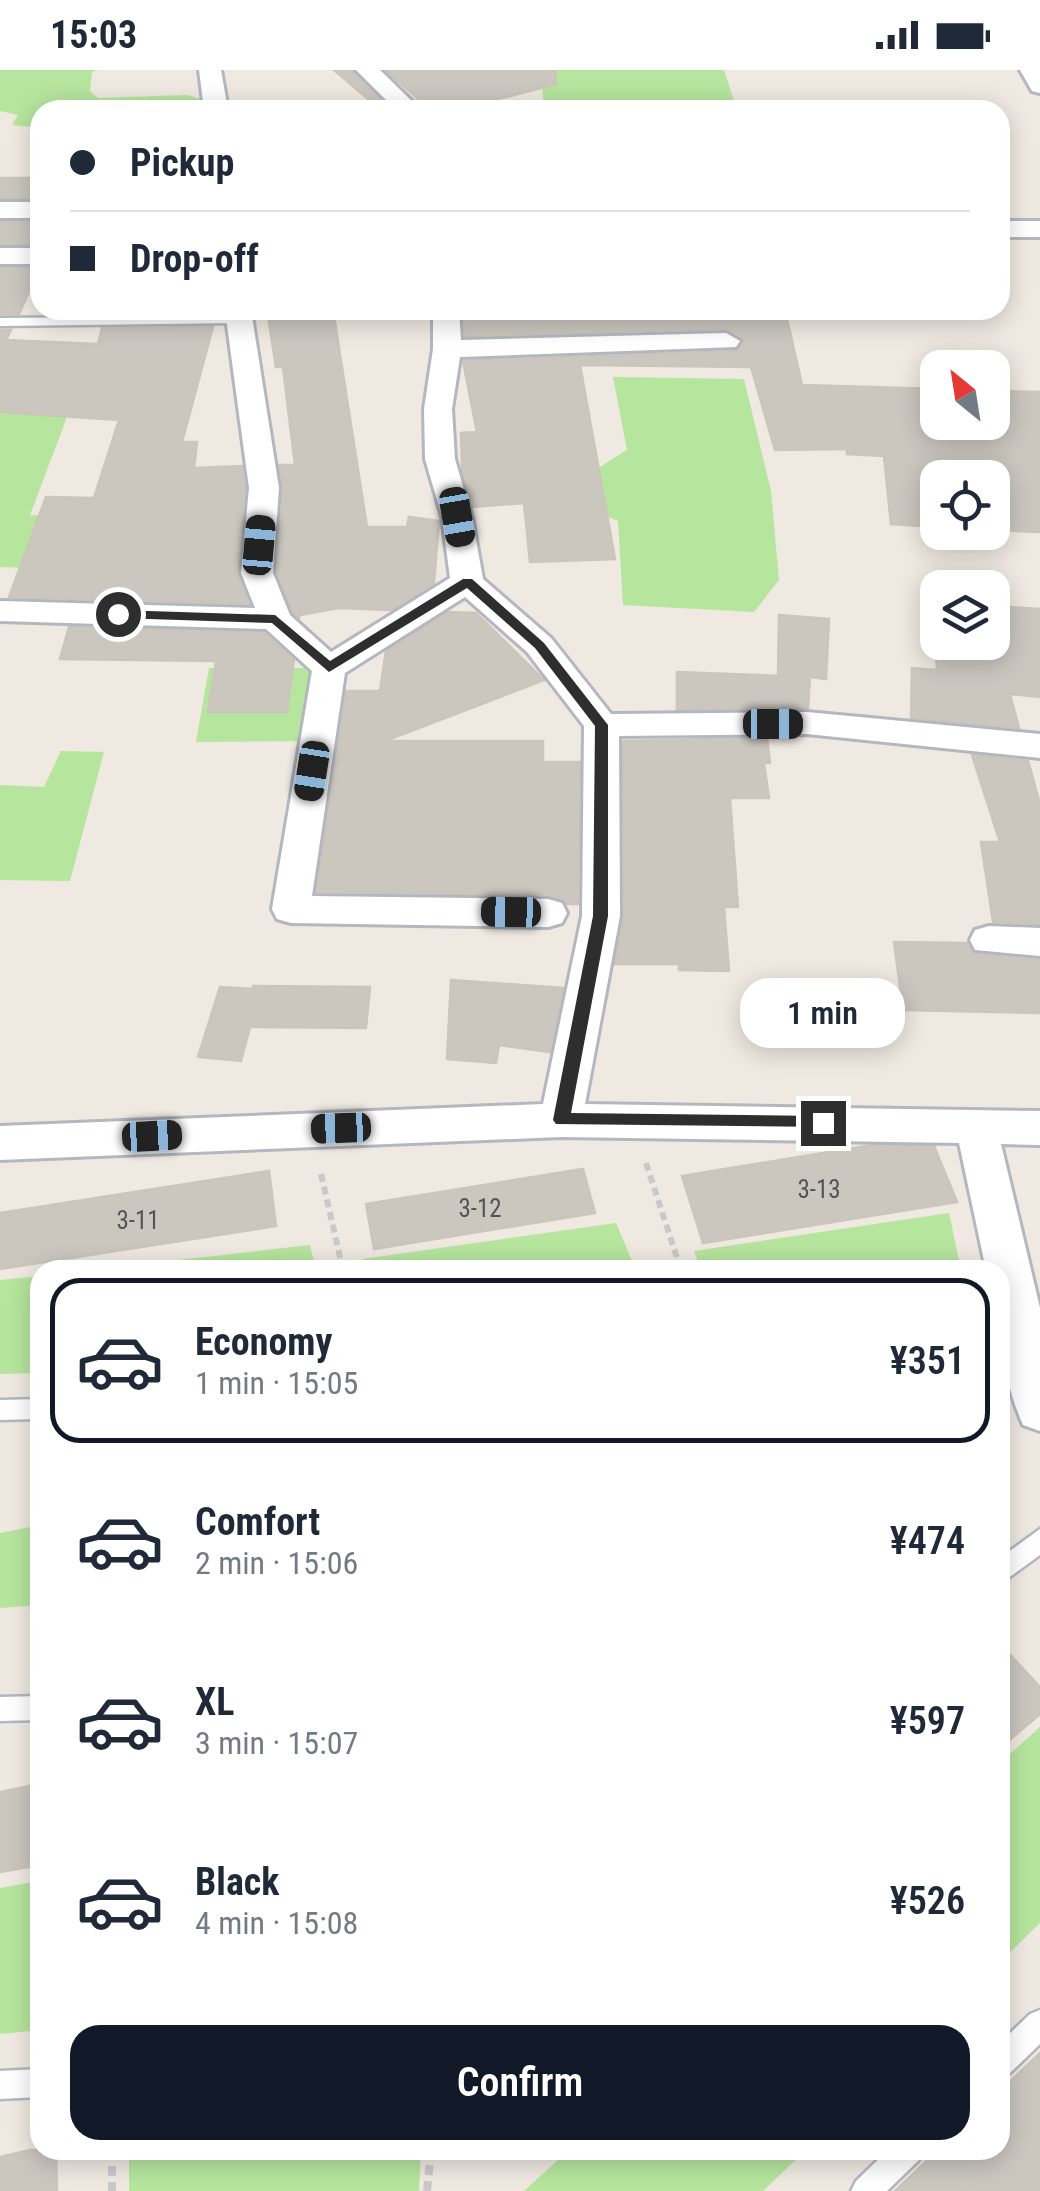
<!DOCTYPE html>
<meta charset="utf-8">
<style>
:root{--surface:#fff;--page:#f6f6f7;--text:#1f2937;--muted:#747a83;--line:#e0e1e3;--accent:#111827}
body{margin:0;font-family:"Roboto Condensed",sans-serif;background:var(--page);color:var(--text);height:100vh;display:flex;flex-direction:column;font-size:38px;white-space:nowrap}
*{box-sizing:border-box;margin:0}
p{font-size:32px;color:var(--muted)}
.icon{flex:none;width:55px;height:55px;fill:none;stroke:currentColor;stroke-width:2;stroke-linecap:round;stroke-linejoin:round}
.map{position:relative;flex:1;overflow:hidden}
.drawer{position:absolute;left:30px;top:1190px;width:980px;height:900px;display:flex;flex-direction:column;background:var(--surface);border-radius:30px;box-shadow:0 5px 25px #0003}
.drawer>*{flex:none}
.top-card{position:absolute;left:30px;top:30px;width:980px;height:220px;border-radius:30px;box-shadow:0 5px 25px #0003;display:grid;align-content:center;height:220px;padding:0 40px;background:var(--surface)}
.needle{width:65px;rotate:330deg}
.buttons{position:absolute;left:920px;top:280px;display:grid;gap:20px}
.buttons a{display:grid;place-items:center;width:90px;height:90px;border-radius:20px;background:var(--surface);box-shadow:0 5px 25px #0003;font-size:50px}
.end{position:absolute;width:45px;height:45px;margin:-22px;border:12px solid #2e2e2e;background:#fff;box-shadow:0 0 0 5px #fff}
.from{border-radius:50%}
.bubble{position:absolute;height:70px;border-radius:30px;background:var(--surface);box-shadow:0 5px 25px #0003;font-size:32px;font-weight:600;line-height:70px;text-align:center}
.car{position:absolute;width:30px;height:60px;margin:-30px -15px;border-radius:12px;box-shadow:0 0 8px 2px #0007;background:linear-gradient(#222 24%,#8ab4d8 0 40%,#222 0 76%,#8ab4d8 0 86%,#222 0)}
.top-card b{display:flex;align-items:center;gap:35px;height:95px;font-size:38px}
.top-card b+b{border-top:2px solid var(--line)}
.top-card i{width:25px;height:25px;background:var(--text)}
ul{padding:18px 0 0;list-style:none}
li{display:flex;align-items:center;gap:30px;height:165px;margin:0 20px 15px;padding:0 20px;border:5px solid transparent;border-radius:30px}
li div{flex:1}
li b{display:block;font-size:38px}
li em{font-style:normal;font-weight:600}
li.current{border-color:var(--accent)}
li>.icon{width:90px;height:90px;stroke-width:1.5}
.button{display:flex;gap:20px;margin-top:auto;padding:20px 40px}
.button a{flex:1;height:115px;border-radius:30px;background:var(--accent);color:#fff;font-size:40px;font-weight:600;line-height:115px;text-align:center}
.status{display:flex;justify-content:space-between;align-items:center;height:70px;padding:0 50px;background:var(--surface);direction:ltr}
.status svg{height:28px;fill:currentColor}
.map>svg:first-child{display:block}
.green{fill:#b6e59e}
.building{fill:#cbc7bf;stroke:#cbc5ba;stroke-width:2.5}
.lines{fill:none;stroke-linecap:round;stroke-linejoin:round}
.service-casing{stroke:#b4b7c1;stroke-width:5}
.minor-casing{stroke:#b4b7c1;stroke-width:6}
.path-far1{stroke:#c9c9c9;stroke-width:6;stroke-dasharray:8 5;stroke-linecap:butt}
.path{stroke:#c9c9c9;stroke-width:8;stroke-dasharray:10 6;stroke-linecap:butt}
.service{fill:#fff;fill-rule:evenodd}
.minor{fill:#fff;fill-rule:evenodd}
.route{fill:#2e2e2e}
.labels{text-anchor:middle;stroke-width:8;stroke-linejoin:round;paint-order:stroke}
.number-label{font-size:25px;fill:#555452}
</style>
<div class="status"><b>15:03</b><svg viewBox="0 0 49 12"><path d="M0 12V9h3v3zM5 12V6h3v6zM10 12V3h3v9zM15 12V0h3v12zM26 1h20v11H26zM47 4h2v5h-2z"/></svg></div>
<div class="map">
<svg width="1040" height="2121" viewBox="0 0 1040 2121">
<rect width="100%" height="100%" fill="#efe9e1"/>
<g class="green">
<path d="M0,0H97L92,2L90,21L98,28L188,25L234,40H40V58L12,55L18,45L0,41Z"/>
<path d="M540,0H724L737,40H552L544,35Z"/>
<path d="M613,307L744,309L771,421L779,510L754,542L623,535L618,451L583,437L577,411L627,380Z"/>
<path d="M0,343L67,347L30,445L80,447L62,499L0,497Z"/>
<path d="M209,598H321L306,671L196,672Z"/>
<path d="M61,681L104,682L70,811L0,810V715L44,717Z"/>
<path d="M949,1143L961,1200H701L694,1181Z"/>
<path d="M616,1153L636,1200H364L362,1189Z"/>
<path d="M310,1175L316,1200H90Z"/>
<path d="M40,1206V1303L0,1304V1210Z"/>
<path d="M40,1455V1535L0,1538V1463Z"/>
<path d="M1040,1657V1853L1000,1892V1693Z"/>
<path d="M40,1811V1960L0,1964V1818Z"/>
<path d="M129,2080H421L419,2121H129Z"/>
<path d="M569,2080H806L763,2121H524Z"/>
</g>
<g class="building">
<path d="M334,0H352L391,40H381Z"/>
<path d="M385,0H555L556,14L457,40H431Z"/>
<rect x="0" y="108" width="40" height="20"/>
<rect x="0" y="152" width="40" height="22"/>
<path d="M0,198H40L19,244H0Z"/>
<path d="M267,240H333L367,457H407L409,447L439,451L434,513L392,540L338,538L300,545L299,548L293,543L277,502L283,418L279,395H295L283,297H276Z"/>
<path d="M517,240H785L802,315L938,319V352H992V321L1040,322V462L992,460V408H938V457L891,454L884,386L847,384V379L775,380L751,297L580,295L615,489L530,492L524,433L473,437L462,400L461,363L477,362L463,291L736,281L744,270L726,259L464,266L463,244Z"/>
<path d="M213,257L182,372H197L194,398L242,396L245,418L237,503L249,534L9,527L46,427L94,428L119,350L0,342V260H11L6,270L98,274L102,258Z"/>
<path d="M933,531H938V572H992V536L1040,539V627L1010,624L1019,658L911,648L912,598L937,600Z"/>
<path d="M448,542L476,543L544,610L385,671H543V692H580L578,834H567L548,825L316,822L346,621H380L386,581Z"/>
<path d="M779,545L829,549L826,609L810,607L808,638L677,640V602L808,607L778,604Z"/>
<path d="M69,557L264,563L294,590L287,642H208L216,591L60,589Z"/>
<path d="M767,668L770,693H764L769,728H730L738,837H724L729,901L679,900V894H615L624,846L623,671Z"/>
<path d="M972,685L1028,691L1040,734V854L993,852L981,772H1000Z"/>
<path d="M894,872L967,873L975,884L1040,890V943L903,940Z"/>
<path d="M451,910L563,918L550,982L499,975L496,993L447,989Z"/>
<path d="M253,916L370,917L366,958L250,957L241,991L198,987L220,917L253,919Z"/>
<path d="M872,1075L934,1076L957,1132L703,1173L682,1106Z"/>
<path d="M583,1099L595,1143L374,1179L366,1134Z"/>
<path d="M269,1101L276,1156L0,1199V1143Z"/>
<path d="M1000,1574L1040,1617V1644L1000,1678Z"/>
<path d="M40,1714V1795L0,1802V1722Z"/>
<path d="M1040,1983V2121H895L938,2080H1000V2021Z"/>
<path d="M30,2080H56L57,2121H0V2087Z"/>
</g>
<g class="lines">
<defs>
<g id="service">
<path d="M243,246L244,249L238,253L0,256V248Z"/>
<path d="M40,1329V1349L0,1350V1330Z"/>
<path d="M1040,1459V1485L1000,1514V1488Z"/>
<path d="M40,1626V1650L0,1651V1627Z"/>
<path d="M1040,1940V1974L1010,2003L1000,2007V1973L1030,1944Z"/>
<path d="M40,1999V2027L0,2029V2001Z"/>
<path d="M888,2080H924L919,2090L887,2121H851L856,2111Z"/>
</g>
<g id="minor">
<path d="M199,0H221L228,40H204Z"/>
<path d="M356,0H380L421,40H396Z"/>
<path d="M1020,0H1040V23L1032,21Z"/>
<rect x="0" y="132" width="40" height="16"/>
<rect x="1000" y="151" width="40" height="16"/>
<rect x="0" y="178" width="40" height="16"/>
<path d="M225,240H251L279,418L273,503L290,545L331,582L450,508L442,447L425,389L424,339L433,279V240H459L461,270L726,263L740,271L736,277L460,287L452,339L455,389L472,447L483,509L551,568L611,644L807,642L1040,664V688L807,664L619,666L620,846L585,1034L1040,1041V1075L1001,1074L1040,1238V1361L1023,1355C1001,1307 1000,1252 1000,1200H986L959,1073L561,1067L0,1090V1056L543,1034L582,846L584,656L527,582L465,527L345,603L312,826L548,829L562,833L567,843L562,853L548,857L291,853L277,849L272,839L312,601L266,559L0,551V531L255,538L241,503L249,418Z"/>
<path d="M989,856L1040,858V886L975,880L970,870L975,860Z"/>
</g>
</defs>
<use href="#service" class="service-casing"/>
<use href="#minor" class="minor-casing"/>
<g class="path-far1">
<path d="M646,1093L681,1200"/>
<path d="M321,1104L343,1200"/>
</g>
<g class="path">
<path d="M112,2080V2121"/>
<path d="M427,2121L431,2080"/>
</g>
<use href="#service" class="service"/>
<use href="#minor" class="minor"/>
</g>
<path class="route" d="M463,509H472L544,573L608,655V846L571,1043L823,1046L831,1053L828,1057L556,1054L553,1050L593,846L595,656L535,578L467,518L329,602L272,553L118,548L111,544L118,540L275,545L330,591Z"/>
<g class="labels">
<g class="number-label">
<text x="819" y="1128">3-13</text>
<text x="480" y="1147">3-12</text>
<text x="138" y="1159">3-11</text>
</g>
</g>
</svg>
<div class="buttons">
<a><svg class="needle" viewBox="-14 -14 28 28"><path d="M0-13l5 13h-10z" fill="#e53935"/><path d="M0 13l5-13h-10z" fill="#747a83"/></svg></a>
<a><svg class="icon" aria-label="locate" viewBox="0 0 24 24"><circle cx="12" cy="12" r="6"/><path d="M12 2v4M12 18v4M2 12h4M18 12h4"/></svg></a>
<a><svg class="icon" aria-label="layers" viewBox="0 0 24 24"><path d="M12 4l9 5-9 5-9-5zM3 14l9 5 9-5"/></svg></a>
</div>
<i class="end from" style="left:118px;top:544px"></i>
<i class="end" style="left:823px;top:1053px"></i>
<div class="bubble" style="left:740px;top:908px;width:165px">1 min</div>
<i class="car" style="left:457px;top:447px;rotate:170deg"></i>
<i class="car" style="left:259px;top:475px;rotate:5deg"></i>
<i class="car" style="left:773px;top:654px;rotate:90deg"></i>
<i class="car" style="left:312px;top:701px;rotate:189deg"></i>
<i class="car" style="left:511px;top:842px;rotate:271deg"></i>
<i class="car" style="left:341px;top:1058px;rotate:268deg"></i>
<i class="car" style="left:152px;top:1066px;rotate:87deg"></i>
<div class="top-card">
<b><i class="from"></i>Pickup</b>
<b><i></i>Drop-off</b>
</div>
<section class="drawer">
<ul>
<li class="current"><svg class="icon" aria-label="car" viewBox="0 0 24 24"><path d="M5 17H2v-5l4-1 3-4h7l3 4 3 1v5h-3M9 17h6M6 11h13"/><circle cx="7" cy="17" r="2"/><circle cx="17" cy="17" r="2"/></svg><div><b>Economy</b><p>1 min · 15:05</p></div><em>¥351</em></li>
<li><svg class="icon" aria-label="car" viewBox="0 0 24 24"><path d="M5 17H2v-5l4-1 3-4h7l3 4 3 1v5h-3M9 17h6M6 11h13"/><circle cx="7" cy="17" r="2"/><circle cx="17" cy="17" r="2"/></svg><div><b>Comfort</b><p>2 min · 15:06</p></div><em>¥474</em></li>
<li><svg class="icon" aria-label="car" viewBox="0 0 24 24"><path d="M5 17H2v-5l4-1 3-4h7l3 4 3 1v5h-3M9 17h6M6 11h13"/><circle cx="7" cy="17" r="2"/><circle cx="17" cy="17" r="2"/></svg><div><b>XL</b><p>3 min · 15:07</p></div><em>¥597</em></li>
<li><svg class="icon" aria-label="car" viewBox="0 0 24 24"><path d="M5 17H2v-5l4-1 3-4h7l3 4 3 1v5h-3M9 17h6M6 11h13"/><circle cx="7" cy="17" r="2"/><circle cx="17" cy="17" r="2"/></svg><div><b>Black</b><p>4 min · 15:08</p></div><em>¥526</em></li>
</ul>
<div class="button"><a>Confirm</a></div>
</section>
</div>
